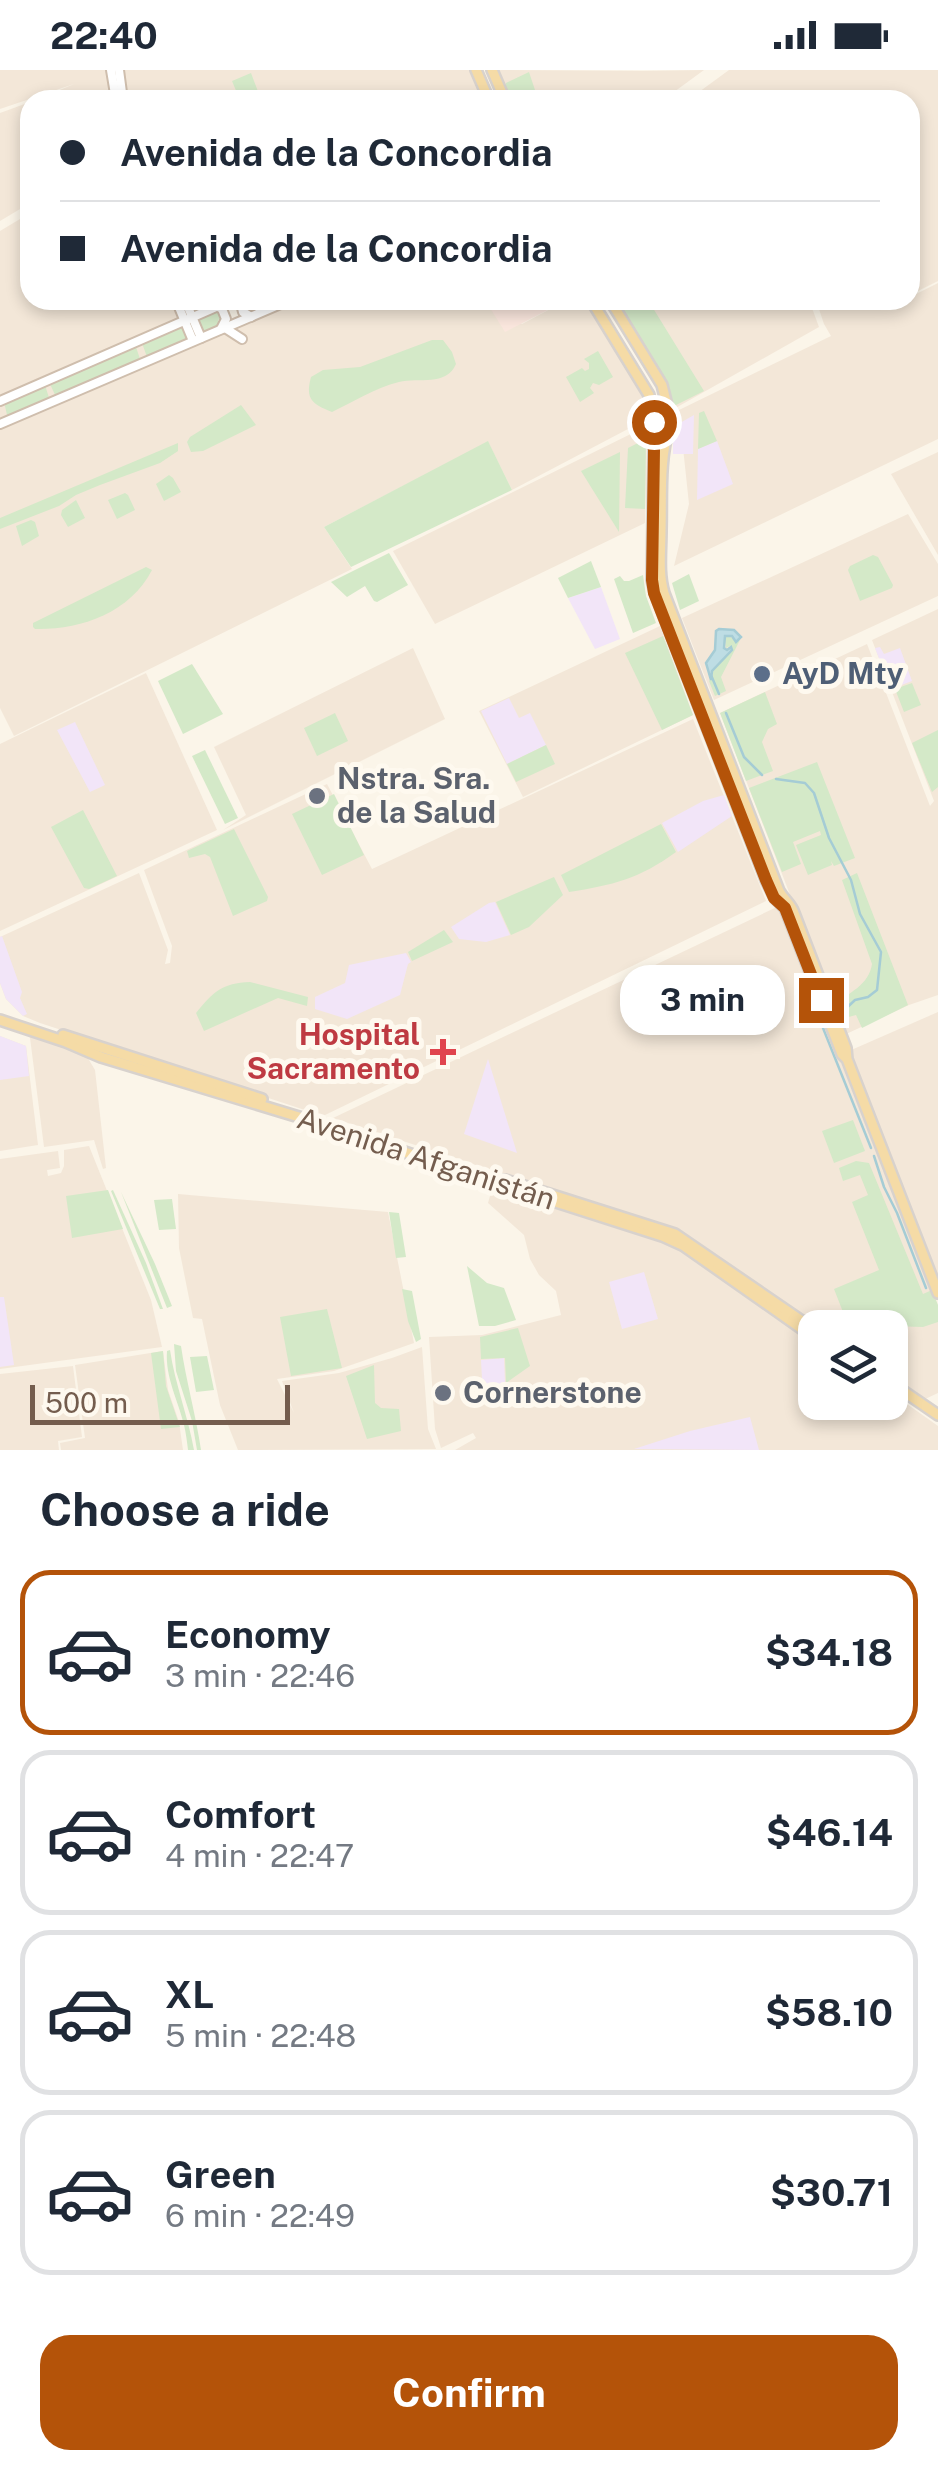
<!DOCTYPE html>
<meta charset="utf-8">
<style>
:root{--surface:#fff;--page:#f2f2f3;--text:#1f2937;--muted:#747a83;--line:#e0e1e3;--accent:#b45309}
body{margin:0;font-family:"Public Sans",sans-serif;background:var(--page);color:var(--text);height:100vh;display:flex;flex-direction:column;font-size:38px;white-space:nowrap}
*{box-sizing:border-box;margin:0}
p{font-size:32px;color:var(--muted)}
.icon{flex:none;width:55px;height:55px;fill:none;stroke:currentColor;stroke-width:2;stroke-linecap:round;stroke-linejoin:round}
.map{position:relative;height:1380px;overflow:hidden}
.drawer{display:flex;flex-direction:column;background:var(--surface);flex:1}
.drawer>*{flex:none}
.banner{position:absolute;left:20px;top:20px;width:900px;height:220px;border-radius:30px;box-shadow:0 5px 15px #0003;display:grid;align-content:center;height:220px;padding:0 40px;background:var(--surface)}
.controls{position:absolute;left:798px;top:1240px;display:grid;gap:20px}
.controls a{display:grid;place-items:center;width:110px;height:110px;border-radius:20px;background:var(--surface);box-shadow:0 5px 15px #0003;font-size:50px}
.scale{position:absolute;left:30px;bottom:25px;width:260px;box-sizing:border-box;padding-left:10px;border:5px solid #745d4e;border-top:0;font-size:28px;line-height:35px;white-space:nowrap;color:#745d4e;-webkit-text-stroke:8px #fef9ef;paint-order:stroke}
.end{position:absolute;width:45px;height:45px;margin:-22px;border:12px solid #b45309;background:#fff;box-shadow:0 0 0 5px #fff}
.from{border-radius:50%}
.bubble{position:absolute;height:70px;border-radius:30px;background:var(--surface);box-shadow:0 5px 15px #0003;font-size:32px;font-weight:700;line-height:70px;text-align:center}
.banner b{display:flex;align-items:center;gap:35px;height:95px;font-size:38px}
.banner b+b{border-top:2px solid var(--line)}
.banner i{width:25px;height:25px;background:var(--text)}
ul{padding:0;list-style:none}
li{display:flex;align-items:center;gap:30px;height:165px;margin:0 20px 15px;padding:0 20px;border:5px solid var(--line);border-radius:30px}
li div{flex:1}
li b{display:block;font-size:38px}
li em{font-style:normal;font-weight:700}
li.current{border-color:var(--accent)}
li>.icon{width:90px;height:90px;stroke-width:1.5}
h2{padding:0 40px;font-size:45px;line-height:120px}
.cta{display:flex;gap:20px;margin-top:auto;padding:20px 40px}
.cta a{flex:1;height:115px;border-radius:30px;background:var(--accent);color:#fff;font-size:40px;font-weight:700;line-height:115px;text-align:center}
.status{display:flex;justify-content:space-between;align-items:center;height:70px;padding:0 50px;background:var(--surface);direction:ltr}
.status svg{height:28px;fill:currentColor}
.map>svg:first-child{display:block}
.residential{fill:#f3e7d8}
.commercial{fill:#fbe7de}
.education{fill:#f2e5f8}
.green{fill:#d4e9c8}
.water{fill:#bedde4;stroke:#a5ccd5;stroke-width:2.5}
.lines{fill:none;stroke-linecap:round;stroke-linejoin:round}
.stream{stroke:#a5ccd5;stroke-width:2.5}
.secondary-casing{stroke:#cfbead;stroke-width:12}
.primary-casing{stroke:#d8d2cd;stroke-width:14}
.secondary{stroke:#fff;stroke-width:8}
.primary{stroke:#f5dba6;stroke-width:9}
.route{stroke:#b45309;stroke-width:12}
.service-dot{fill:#5c6f8a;stroke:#fef9ef;stroke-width:4}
.worship-dot{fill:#6b7280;stroke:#fef9ef;stroke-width:4}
.health-dot{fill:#e0444e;stroke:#fef9ef;stroke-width:4}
.labels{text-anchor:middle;stroke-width:10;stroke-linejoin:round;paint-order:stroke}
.service-label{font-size:30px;font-weight:bold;fill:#4e5e75;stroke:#fef9ef;text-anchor:start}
.worship-label{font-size:30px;font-weight:bold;fill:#5b616d;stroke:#fef9ef;text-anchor:start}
.health-label{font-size:30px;font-weight:bold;fill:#be3a42;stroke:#fef9ef;text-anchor:end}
.street-label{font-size:30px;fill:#745d4e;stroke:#fef9ef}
</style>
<div class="status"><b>22:40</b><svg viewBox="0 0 49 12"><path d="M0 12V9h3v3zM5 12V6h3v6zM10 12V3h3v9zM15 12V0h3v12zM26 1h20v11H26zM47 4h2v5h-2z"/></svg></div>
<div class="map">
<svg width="938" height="1380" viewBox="0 0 938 1380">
<rect width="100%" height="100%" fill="#fbf5e9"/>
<g class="residential">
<path d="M0,0H112V30H36L74,14L0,39Z"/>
<path d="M120,0H474L488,30H124Z"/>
<path d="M497,0L643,1L704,0L663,30H513Z"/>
<path d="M729,0H938V211L910,225V30H688Z"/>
<path d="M30,32V133L0,151V43Z"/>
<path d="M30,143V230H173L195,271L283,230H486L522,254L567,230H585L647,331V349L512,420L488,372L324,457L352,499L14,666L0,638V161Z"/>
<path d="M938,213V369L674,496L689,434L679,340L831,266L824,254L816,230L902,231L910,230V227Z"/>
<path d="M606,230H809L819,257L672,340Z"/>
<path d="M647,356L645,453L435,554L393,481Z"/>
<path d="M938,382V485L891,404Z"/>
<path d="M908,444L938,494V526L714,630L682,548Z"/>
<path d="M938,539V925L909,935L844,965L720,643L867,574L930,736L934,731L872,570Z"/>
<path d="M660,556L693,645L523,727L479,641Z"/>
<path d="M413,578L445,649L223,760L246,745L214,677Z"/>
<path d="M146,603L217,760L0,861V674Z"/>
<path d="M693,649L766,831L323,1046L40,953L23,946L6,929L0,913V867L139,803L168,880L165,894L170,893L172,876L144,800L327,714L372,799Z"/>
<path d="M779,836L938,1237V1323L923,1330L890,1307V1258L820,1257L688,1165L333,1048Z"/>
<path d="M938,942V1212L849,981Z"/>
<path d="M29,960L86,985L95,1000L106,1098L103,1099L94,1070L44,1077Z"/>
<path d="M0,966L26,976L38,1075L0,1081Z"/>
<path d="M89,1076L151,1230L162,1277L0,1299V1089L58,1081L60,1098L47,1100L48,1106L61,1103L64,1096V1080Z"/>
<path d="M493,1115L666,1172L731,1213L815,1271V1332H890V1322L938,1356V1380H455L476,1368L473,1363L441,1378L435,1359L429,1267L482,1265L561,1245L556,1221L539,1205L530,1189L524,1165L488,1133Z"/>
<path d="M178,1124L388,1142L414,1273L334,1301L277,1309L294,1343L282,1311L339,1303L392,1288L422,1277L428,1359L436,1379L238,1380L220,1335L202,1249L193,1248L179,1178Z"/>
<path d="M163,1281L168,1320L179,1352L183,1380H61L60,1373L85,1368L75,1295Z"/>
<path d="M73,1296L82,1367L58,1371L59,1380H0V1304Z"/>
</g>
<path class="commercial" d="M485,230H567L505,262Z"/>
<g class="education">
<path d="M694,345L693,384H673V357Z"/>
<path d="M717,371L733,414L697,430L698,379Z"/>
<path d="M601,517L620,569L595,579L568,528Z"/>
<path d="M880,577L884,584L900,578L912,611L891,619L875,578Z"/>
<path d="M509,628L519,648L530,643L546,675L507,694L481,641Z"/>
<path d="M75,652L105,715L90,722L57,660Z"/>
<path d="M724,725L732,746L678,782L662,753L703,731Z"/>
<path d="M495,832L510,865L486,872L459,869L451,857L489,833Z"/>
<path d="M2,866L22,922L20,928L27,944L23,946L6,929L0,913V867Z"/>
<path d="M406,883L411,892L408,894L400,925L347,949L315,939V927L345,913L349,895Z"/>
<path d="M0,966L26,976L29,1006L0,1010Z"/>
<path d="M488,989L517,1083L464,1064Z"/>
<path d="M644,1202L658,1249L622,1259L609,1212Z"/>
<path d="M0,1227H4L14,1295L0,1297Z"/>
<path d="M504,1288L505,1313L483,1328L481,1290Z"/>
<path d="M750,1347L759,1380L634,1379L690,1361Z"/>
</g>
<g class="green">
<path d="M529,2L535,20L542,30H513L505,16L506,13Z"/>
<path d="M251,3L259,24L245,30L239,28L232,11Z"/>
<path d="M615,230H648L704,321L672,337L670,321L665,312Z"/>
<path d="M220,239L225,247L218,250L220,256L149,288L147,287L142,273Z"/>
<path d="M432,270H443L452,282L456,294C446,317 419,307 399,312C375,318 353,332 332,342C312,334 305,329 311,307L323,300L360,297Z"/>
<path d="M134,276L136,277L141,292L56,327L50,314L52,311Z"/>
<path d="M598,281L613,307L599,315L593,313L590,318L594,323L580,332L566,307L582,298L585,301L589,299V293L584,289Z"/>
<path d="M45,315L50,331L8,349L4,332Z"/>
<path d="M241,335L256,355L203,381L191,382L187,372L190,367Z"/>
<path d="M704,341L717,371L698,379L699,343Z"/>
<path d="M646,369L645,439L625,438L628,378Z"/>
<path d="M488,371L512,420L351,497L324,457Z"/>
<path d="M178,373V381L160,393L100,415L76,425L59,436L0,459V448Z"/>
<path d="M620,382L619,462L581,401Z"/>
<path d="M169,405L173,408L181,422L164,431L156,414Z"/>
<path d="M125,423L128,425L135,440L117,449L108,430Z"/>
<path d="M76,430L85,448L68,457L61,445L62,440Z"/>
<path d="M31,450L35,452L39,466L22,476L16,456Z"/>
<path d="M389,483L408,515L377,532L374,531L365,516L347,527L331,512Z"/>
<path d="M873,485L878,487L893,515L892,518L860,531L848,500L850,496Z"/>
<path d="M591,491L601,517L568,528L558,508Z"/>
<path d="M146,497L152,500C130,543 80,560 35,559L33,557V553Z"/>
<path d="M689,504L699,531L680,540L672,513Z"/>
<path d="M643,505L646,526L656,553L633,563L614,509L620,506L624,511H629Z"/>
<path d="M663,566L693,645L662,660L625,583Z"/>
<path d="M725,567H731L736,572L740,570L721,607L726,621L715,626L709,611L713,606L712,601L733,580L730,576L726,578Z"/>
<path d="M192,594L223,644L183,664L158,611Z"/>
<path d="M912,613L921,635L904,642L895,619Z"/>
<path d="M765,622L777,654L768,659L762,672L773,701L746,711L720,643Z"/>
<path d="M335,643L348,671L317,686L304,658Z"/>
<path d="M938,660V717L932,722L912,673Z"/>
<path d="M546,675L555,694L516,712L507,694Z"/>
<path d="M205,680L238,748L225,754L192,686Z"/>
<path d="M817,692L855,788L834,796L831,791L832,795L808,805L796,775L821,765L820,761L793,772L801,794L782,802L749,718Z"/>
<path d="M334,724L364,785L322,805L292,744Z"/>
<path d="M83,740L117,806L89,819L84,818L51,757Z"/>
<path d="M661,754L676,782C639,809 613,815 569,822L561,805Z"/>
<path d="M234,759L268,827L267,831L233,846L210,787L205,784L189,788L187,781Z"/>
<path d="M857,803L908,935L862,958L856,945L838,950L833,935C849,923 869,915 872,894L842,810Z"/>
<path d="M554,807L563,825L529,857L511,865L496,832Z"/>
<path d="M444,860L453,872L412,891L408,882Z"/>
<path d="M250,912L308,927L307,936L278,928L204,961L196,943C213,922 222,913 250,912Z"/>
<path d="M853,1050L865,1081L834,1093L822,1061Z"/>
<path d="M856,1091L869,1093L923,1224L932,1220L938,1235V1252L923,1257L855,1255L843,1242L834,1219L879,1200L852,1132L868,1125L860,1105L843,1111L839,1098Z"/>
<path d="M108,1120L123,1159L72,1168L66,1126Z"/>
<path d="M113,1120L146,1193L163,1239H160L111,1121Z"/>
<path d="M121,1122L155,1194L172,1236L167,1238Z"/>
<path d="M172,1129L176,1159L159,1160L154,1130Z"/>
<path d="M389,1142L399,1143L406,1187L396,1188Z"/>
<path d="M467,1196L487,1213L504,1218L516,1250L495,1256H479Z"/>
<path d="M402,1219L412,1221L421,1269L416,1272L408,1251Z"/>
<path d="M327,1239L342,1298L291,1306L280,1247Z"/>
<path d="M518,1258L530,1296L506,1313L505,1288L481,1289L480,1267Z"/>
<path d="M174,1274L181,1276C186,1311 196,1345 201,1380H197L192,1351L176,1301Z"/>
<path d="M170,1280C175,1314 188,1346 194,1380H188C187,1372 186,1363 184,1355C178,1330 165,1307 167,1281Z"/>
<path d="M163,1281L166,1316L180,1357L161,1359L151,1283Z"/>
<path d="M207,1286L214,1320L196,1322L190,1287Z"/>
<path d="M374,1295L375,1333L381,1338L399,1339L401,1361L367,1369L346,1306Z"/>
</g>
<path class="water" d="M719,559L734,560L741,567L736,572L732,566H725L724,578L727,580L731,577L732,580L712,601L711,610L706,593L715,580L716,561Z"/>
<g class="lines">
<g class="stream">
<path d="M711,605L719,624"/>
<path d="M726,643L744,687L762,705"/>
<path d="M776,709L805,713L814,723L829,768L851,810L860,844L881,882L877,920L868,927L855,930L837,947"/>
<path d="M826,956L823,958L871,1078"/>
<path d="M874,1086L884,1117L897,1143L926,1218"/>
</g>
<defs>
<g id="secondary">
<path d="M111,0L116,30"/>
<path d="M119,0L123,30"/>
<path d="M176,230L193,271"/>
<path d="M185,230L201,268"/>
<path d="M240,230L243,242L251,247"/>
<path d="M218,237L222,239L226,249L221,259"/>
<path d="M225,258L242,269"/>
<path d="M0,331L232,230"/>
<path d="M0,354L290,230"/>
</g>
<g id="primary">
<path d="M476,0L489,30"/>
<path d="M492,0L505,30"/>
<path d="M591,230L649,325L652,354"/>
<path d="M610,230L662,315L667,335L668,355"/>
<path d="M0,950L66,972L101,987L322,1054L490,1111L662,1166L684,1176L815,1268"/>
<path d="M63,965L262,1029"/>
<path d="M847,989L846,978L794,843C791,834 784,830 779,821L664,523C658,503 661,481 661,460C662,427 659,390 669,358L665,351L657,350L651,358L654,380L652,510L655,523L766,810L775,828L785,838L842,984L847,989L938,1223"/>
<path d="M505,1110L675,1164L815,1260"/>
<path d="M890,1312L938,1345"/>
</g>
</defs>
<use href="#secondary" class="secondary-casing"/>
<use href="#primary" class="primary-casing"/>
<use href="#secondary" class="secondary"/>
<use href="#primary" class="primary"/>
</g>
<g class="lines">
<path class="route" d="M654,352L651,358L654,380L652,510L654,523L766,810L774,828L785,838L821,930"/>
</g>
<circle class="service-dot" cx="762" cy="604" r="10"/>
<g class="worship-dot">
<circle cx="317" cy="726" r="10"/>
<circle cx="443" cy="1323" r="10"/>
</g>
<path class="health-dot" d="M438 967h10v10h10v10h-10v10h-10v-10h-10v-10h10z"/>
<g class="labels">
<g class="service-label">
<text x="782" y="614">AyD Mty</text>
</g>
<g class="worship-label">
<text x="337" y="719">Nstra. Sra.<tspan x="337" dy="34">de la Salud</tspan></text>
<text x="463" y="1333">Cornerstone</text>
</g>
<g class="health-label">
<text x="420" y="975">Hospital<tspan x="420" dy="34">Sacramento</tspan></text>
</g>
<g class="street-label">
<text transform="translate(426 1089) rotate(18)" y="10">Avenida Afganistán</text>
</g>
</g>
</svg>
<div class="controls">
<a><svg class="icon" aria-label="layers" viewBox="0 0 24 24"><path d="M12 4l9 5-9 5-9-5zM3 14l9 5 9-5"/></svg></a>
</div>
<div class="scale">500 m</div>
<i class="end from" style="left:654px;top:352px"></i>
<i class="end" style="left:821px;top:930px"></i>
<div class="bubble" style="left:620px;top:895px;width:165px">3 min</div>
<div class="banner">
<b><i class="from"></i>Avenida de la Concordia</b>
<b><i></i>Avenida de la Concordia</b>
</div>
</div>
<section class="drawer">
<h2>Choose a ride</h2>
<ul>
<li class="current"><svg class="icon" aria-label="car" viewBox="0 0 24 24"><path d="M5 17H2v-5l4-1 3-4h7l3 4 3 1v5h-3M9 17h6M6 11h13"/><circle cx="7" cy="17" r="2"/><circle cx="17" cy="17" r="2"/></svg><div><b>Economy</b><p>3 min · 22:46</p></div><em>$34.18</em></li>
<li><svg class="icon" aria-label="car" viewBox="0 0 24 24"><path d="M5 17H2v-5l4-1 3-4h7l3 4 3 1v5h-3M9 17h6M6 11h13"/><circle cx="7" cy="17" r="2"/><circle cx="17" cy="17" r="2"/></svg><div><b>Comfort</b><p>4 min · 22:47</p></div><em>$46.14</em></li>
<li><svg class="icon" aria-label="car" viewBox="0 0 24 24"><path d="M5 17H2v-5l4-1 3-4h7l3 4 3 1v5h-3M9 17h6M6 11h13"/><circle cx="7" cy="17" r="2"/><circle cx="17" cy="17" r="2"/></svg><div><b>XL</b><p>5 min · 22:48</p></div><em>$58.10</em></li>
<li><svg class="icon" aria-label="car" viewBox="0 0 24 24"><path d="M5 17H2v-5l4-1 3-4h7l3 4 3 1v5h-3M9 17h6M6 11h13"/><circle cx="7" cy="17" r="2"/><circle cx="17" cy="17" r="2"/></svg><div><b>Green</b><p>6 min · 22:49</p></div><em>$30.71</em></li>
</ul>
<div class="cta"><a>Confirm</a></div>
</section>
